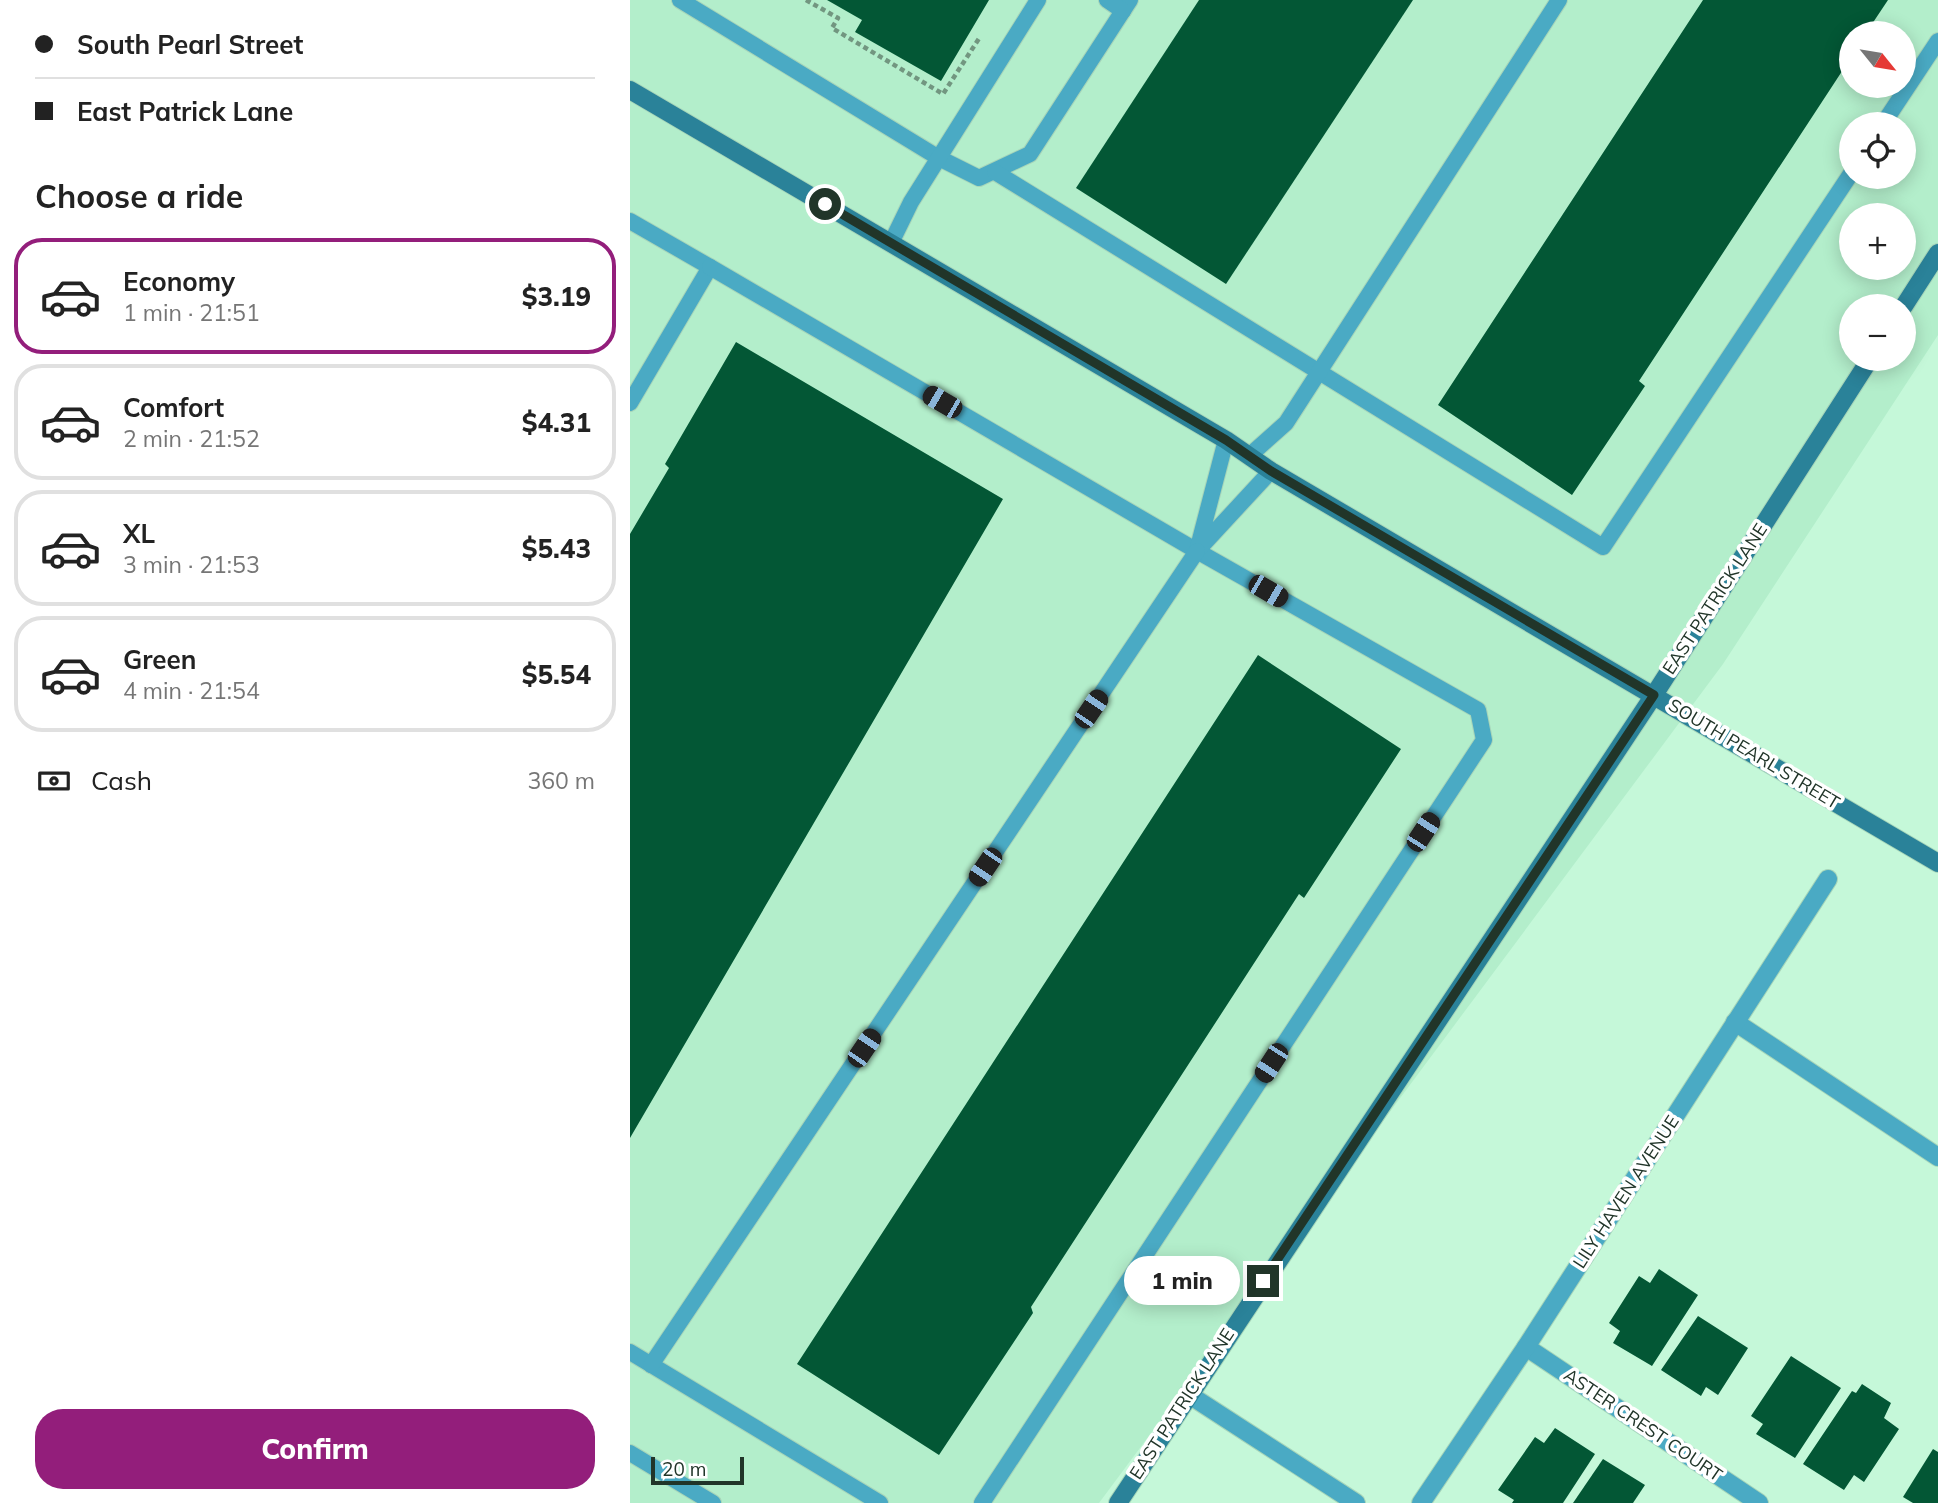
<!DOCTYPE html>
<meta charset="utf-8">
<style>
:root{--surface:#fff;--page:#f2f2f2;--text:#222;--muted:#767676;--line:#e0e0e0;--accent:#931e7b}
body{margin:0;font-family:Mulish,sans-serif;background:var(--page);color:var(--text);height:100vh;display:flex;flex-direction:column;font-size:26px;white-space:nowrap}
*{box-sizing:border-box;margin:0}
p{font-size:23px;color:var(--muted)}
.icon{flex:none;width:38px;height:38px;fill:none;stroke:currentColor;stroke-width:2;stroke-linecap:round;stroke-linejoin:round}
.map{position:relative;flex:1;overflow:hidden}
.sheet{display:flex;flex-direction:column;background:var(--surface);width:630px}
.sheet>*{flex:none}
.banner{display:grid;align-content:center;height:154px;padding:0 35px;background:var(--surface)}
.needle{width:46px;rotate:120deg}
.controls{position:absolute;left:1209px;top:21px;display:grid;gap:14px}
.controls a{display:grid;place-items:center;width:77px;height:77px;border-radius:50%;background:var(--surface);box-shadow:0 4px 18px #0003;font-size:35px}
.scale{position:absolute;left:21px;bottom:18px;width:93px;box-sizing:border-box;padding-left:7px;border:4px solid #213529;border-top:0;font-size:19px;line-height:24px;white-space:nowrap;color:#213529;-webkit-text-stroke:5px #fff;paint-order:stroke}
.end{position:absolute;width:32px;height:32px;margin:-16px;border:9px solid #213529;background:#fff;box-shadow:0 0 0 4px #fff}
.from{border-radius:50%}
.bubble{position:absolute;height:49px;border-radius:24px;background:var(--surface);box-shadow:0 4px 18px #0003;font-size:23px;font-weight:800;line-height:49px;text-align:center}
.car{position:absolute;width:21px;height:42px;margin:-21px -10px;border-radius:9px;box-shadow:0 0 5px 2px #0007;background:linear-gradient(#222 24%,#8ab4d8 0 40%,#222 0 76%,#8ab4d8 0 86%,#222 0)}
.banner b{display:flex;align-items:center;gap:24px;height:66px;font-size:26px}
.banner b+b{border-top:2px solid var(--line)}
.banner i{width:18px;height:18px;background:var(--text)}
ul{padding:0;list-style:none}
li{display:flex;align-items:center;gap:21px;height:116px;margin:0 14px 10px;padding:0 21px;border:4px solid var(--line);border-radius:28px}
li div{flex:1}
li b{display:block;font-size:26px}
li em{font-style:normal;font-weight:800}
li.on{border-color:var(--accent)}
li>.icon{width:63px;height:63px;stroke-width:1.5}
h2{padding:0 35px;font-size:32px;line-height:84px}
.pay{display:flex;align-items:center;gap:18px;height:77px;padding:0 35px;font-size:26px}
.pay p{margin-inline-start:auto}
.button{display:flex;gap:14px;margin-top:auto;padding:14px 35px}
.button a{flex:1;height:80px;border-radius:28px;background:var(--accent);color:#fff;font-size:28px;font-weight:800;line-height:80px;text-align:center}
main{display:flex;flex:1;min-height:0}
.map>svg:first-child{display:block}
.built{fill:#b3eecb;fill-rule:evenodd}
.building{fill:#035735}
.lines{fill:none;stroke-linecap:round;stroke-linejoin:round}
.lane-casing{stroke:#a7d5b9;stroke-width:18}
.street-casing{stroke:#a7d5b9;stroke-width:20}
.secondary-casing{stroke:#a7d5b9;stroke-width:20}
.path{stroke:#729680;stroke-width:4.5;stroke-dasharray:5 3.5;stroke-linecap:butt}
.lane{stroke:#4aaac4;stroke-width:16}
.street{stroke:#4aaac4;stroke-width:18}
.secondary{stroke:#2a8299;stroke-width:18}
.route{stroke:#213529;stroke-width:9}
.labels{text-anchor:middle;stroke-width:7;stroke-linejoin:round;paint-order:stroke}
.street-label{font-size:18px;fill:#213529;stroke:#fff}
</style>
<main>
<section class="sheet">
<div class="banner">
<b><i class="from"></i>South Pearl Street</b>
<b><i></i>East Patrick Lane</b>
</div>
<h2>Choose a ride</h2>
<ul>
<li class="on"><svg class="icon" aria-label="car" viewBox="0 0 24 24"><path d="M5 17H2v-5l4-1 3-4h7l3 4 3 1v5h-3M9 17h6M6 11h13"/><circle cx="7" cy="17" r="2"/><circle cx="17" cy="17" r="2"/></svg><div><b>Economy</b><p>1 min · 21:51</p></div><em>$3.19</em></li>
<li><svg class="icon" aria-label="car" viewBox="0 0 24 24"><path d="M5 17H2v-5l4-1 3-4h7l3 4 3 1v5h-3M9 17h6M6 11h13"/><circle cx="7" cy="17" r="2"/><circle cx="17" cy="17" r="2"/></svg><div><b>Comfort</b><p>2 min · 21:52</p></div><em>$4.31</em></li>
<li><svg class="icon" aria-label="car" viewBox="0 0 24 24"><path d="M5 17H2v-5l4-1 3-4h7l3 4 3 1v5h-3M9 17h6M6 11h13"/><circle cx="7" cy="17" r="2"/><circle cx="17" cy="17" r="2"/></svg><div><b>XL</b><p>3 min · 21:53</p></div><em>$5.43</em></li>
<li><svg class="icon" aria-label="car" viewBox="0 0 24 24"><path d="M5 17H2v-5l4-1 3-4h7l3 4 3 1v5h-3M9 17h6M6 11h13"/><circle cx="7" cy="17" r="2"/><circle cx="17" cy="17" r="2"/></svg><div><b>Green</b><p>4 min · 21:54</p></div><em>$5.54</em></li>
</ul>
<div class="pay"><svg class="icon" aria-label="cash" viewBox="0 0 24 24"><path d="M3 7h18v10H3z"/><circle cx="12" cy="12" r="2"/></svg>Cash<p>360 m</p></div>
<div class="button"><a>Confirm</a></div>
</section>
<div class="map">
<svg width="1308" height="1503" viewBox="0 0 1308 1503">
<rect width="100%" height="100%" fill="#c5f8d9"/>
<path class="built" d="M0,0H1308V335L1093,664L469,1503H0ZM1222,33H1274V86H1222ZM1222,124H1274V177H1222ZM1222,215H1274V268H1222ZM1222,306H1274V359H1222Z"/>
<g class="building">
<path d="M197,0H359L311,81L225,32L232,20Z"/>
<path d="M569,0H783L596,284L446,188Z"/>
<path d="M1073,0H1258L1236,33H1222V56L1009,381L1015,386L942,495L808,405Z"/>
<path d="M106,342L373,499L0,1138V534L39,468L35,464Z"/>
<path d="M628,655L771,749L674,898L669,894L401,1307L403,1313L309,1455L167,1364Z"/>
<path d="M1029,1269L1068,1295L1022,1366L983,1343L990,1331L979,1323L1009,1276L1020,1283Z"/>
<path d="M1068,1316L1118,1348L1088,1395L1076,1387L1071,1396L1031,1370Z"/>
<path d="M1161,1356L1211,1388L1165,1458L1126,1434L1133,1424L1121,1416Z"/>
<path d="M1232,1384L1261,1403L1254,1418L1269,1429L1234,1482L1224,1475L1214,1490L1173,1464L1222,1391L1226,1393Z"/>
<path d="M925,1428L965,1454L933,1503H882L884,1500L868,1490L905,1437L914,1443Z"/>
<path d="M1303,1449L1308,1452V1503H1283L1273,1497Z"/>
<path d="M973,1459L1015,1485L1003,1503H943Z"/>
</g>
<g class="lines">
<defs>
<g id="lane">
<path d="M50,0L309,158L349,178L400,154L500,0"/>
<path d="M477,0L493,11"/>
<path d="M1253,124L1308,41"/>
<path d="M365,172L973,547L1222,172"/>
<path d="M0,221L80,267L0,403"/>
<path d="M261,243L281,202L408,0"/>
<path d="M80,267L567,551L848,710L854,740L352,1503"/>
<path d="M596,440L567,551L641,471"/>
<path d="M619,456L656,423L929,0"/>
<path d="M0,1352L250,1503"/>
<path d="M21,1365L567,551"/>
<path d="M0,1453L83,1503"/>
</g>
<g id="street">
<path d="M1105,1022L1308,1157"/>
<path d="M896,1347L1129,1503"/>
<path d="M558,1394L726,1503"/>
<path d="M791,1503L896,1347L1198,879"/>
</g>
<g id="secondary">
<path d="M0,90L596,440L641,471L1308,863"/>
<path d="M1274,306L1308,253"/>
<path d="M488,1503L1024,695L1240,359"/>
</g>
</defs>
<use href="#lane" class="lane-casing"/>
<use href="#street" class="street-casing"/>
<use href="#secondary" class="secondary-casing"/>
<path class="path" d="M176,0L208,18L202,28L313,94L350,37"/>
<use href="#lane" class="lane"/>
<use href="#street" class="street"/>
<use href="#secondary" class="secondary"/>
</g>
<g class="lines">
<path class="route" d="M195,204L596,440L641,471L1024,695L633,1281"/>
</g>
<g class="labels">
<g class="street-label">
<text transform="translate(1085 599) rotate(-57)" y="6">EAST PATRICK LANE</text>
<text transform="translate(1124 754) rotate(31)" y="6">SOUTH PEARL STREET</text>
<text transform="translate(996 1192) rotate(-57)" y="6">LILY HAVEN AVENUE</text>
<text transform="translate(552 1404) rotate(-57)" y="6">EAST PATRICK LANE</text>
<text transform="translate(1013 1425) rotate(34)" y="6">ASTER CREST COURT</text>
</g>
</g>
</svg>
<div class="controls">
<a><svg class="needle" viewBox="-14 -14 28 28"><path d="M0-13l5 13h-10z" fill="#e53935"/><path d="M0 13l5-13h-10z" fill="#767676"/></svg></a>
<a><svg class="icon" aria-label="locate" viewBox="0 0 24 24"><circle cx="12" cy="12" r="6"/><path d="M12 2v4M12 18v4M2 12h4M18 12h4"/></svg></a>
<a>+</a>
<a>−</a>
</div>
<div class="scale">20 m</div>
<i class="end from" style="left:195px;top:204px"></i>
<i class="end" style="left:633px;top:1281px"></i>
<div class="bubble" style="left:494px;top:1256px;width:116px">1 min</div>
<i class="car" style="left:312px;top:402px;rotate:300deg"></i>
<i class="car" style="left:638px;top:591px;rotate:120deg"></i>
<i class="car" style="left:461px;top:709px;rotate:34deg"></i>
<i class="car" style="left:793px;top:832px;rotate:33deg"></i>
<i class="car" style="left:355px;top:867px;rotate:214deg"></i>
<i class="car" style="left:234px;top:1048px;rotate:34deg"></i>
<i class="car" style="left:641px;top:1063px;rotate:213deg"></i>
</div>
</main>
